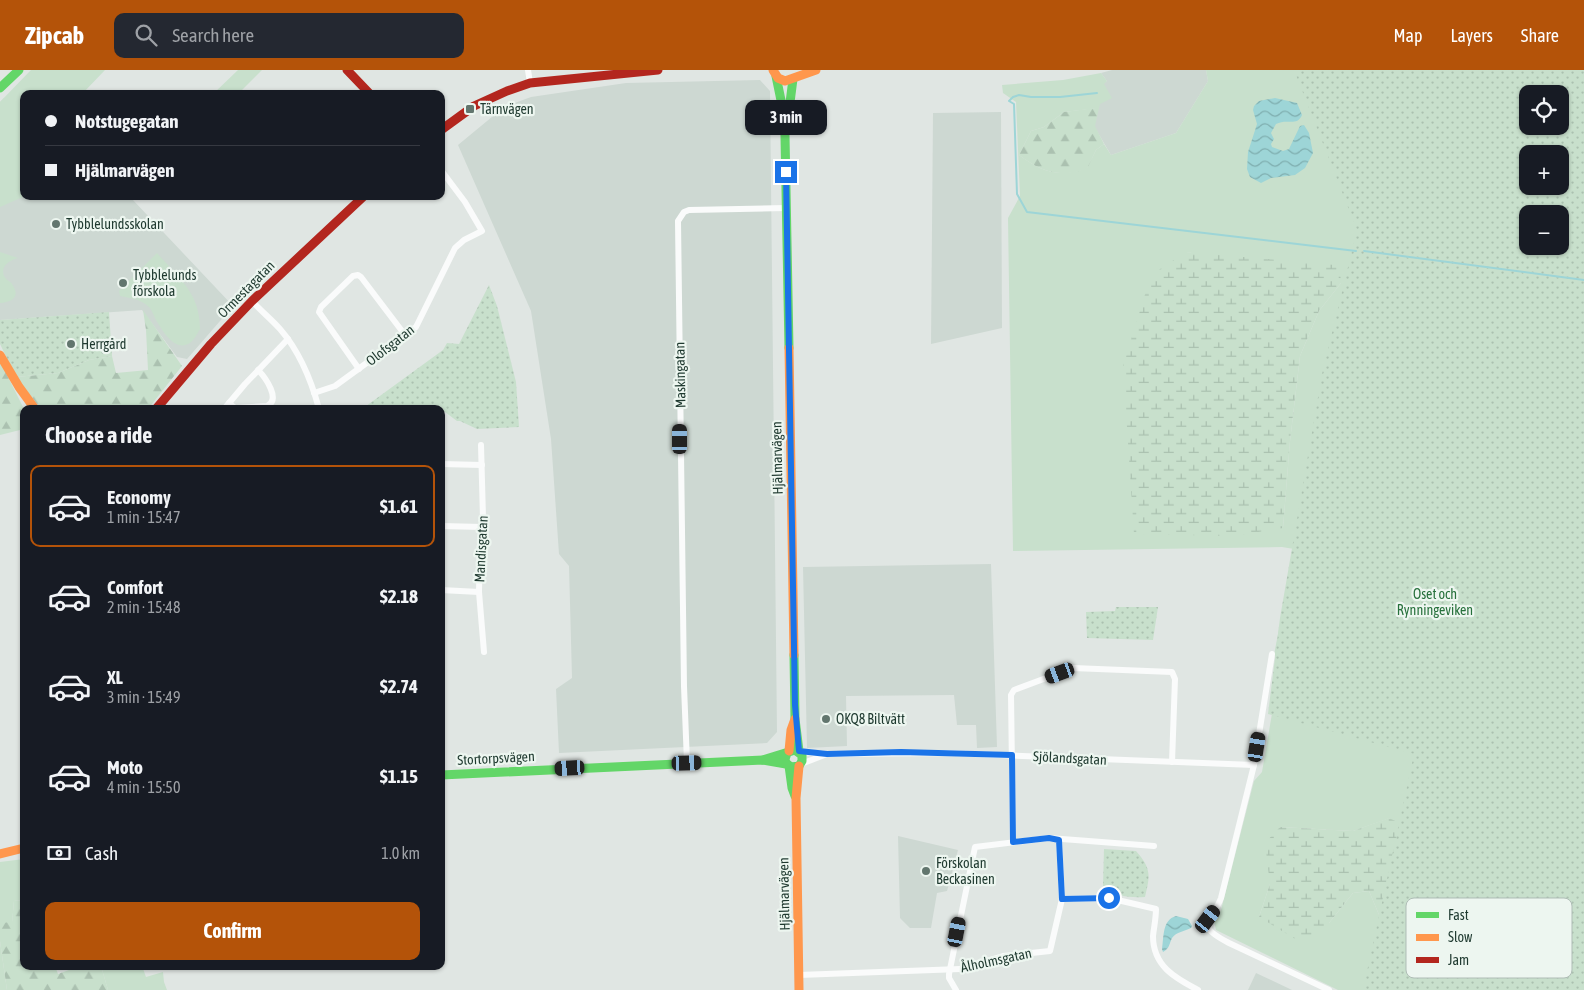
<!DOCTYPE html>
<meta charset="utf-8">
<style>
:root{--surface:#171b24;--page:#242831;--text:#f1f3f6;--muted:#9ea1a6;--line:#363941;--accent:#b45309}
body{margin:0;font-family:"Asap Condensed",sans-serif;background:var(--page);color:var(--text);height:100vh;display:flex;flex-direction:column;font-size:19px;white-space:nowrap}
*{box-sizing:border-box;margin:0}
p{font-size:16px;color:var(--muted)}
.icon{flex:none;width:28px;height:28px;fill:none;stroke:currentColor;stroke-width:2;stroke-linecap:round;stroke-linejoin:round}
.map{position:relative;flex:1;overflow:hidden}
.sheet{position:absolute;left:20px;top:335px;width:425px;height:565px;display:flex;flex-direction:column;background:var(--surface);border-radius:10px;box-shadow:0 1px 4px #0004}
.sheet>*{flex:none}
.top-card{position:absolute;left:20px;top:20px;width:425px;height:110px;border-radius:10px;box-shadow:0 1px 4px #0004;display:grid;align-content:center;height:110px;padding:0 25px;background:var(--surface)}
.tools{position:absolute;left:1519px;top:15px;display:grid;gap:10px}
.tools a{display:grid;place-items:center;width:50px;height:50px;border-radius:10px;background:var(--surface);box-shadow:0 1px 4px #0004;font-size:25px}
.end{position:absolute;width:22px;height:22px;margin:-11px;border:6px solid #1a73e8;background:#fff;box-shadow:0 0 0 2px #fff}
.from{border-radius:50%}
.bubble{position:absolute;height:35px;border-radius:10px;background:var(--surface);box-shadow:0 1px 4px #0004;font-size:16px;font-weight:700;line-height:35px;text-align:center}
.car{position:absolute;width:15px;height:30px;margin:-15px -8px;border-radius:6px;box-shadow:0 0 4px 1px #0007;background:linear-gradient(#222 24%,#8ab4d8 0 40%,#222 0 76%,#8ab4d8 0 86%,#222 0)}
.top-card b{display:flex;align-items:center;gap:18px;height:48px;font-size:19px}
.top-card b+b{border-top:1px solid var(--line)}
.top-card i{width:12px;height:12px;background:var(--text)}
ul{padding:0;list-style:none}
li{display:flex;align-items:center;gap:15px;height:82px;margin:0 10px 8px;padding:0 15px;border:2px solid transparent;border-radius:10px}
li div{flex:1}
li b{display:block;font-size:19px}
li em{font-style:normal;font-weight:700}
li.active{border-color:var(--accent)}
li>.icon{width:45px;height:45px;stroke-width:1.5}
h2{padding:0 25px;font-size:22px;line-height:60px}
.pay{display:flex;align-items:center;gap:12px;height:55px;padding:0 25px;font-size:19px}
.pay p{margin-inline-start:auto}
.button{display:flex;gap:10px;margin-top:auto;padding:10px 25px}
.button a{flex:1;height:58px;border-radius:10px;background:var(--accent);color:#fff;font-size:20px;font-weight:700;line-height:58px;text-align:center}
header{display:flex;align-items:center;gap:30px;box-sizing:border-box;height:70px;padding:0 25px;background:var(--accent);color:#fff}
header strong{font-size:24px}
nav{display:flex;gap:28px;margin-inline-start:auto;font-size:18px}
.search{width:350px;height:45px;background:var(--page);display:flex;align-items:center;gap:12px;box-sizing:border-box;padding:0 18px;border-radius:10px;color:var(--muted);font-size:19px}
.map>svg:first-child{display:block}
.built{fill:#cdd8d2}
.grass{fill:#c8e0cc;fill-rule:evenodd}
.forest{fill:url(#forest-firs)}
.wetland{fill:url(#wetland-marsh)}
.park{fill:url(#park-dots);fill-rule:evenodd}
.water{fill:url(#water-waves)}
.lines{fill:none;stroke-linecap:round;stroke-linejoin:round}
.stream{stroke:#9dd5d7;stroke-width:2}
.street{stroke:#fafbfb;stroke-width:6}
.fast{stroke:#63d668;stroke-width:9}
.slow{stroke:#ff974d;stroke-width:9}
.jam{stroke:#b3261e;stroke-width:9}
.route{stroke:#1a73e8;stroke-width:6}
.poi-dot{fill:#62766e;stroke:#edf6f0;stroke-width:2}
.labels{text-anchor:middle;stroke-width:4.5;stroke-linejoin:round;paint-order:stroke}
.poi-label{font-size:14px;fill:#1e392f;stroke:#edf6f0;text-anchor:start}
.street-label{font-size:14px;fill:#1e392f;stroke:#edf6f0}
.park-label{font-size:14px;fill:#27713c;stroke:#edf6f0}
.key{fill:#edf6f0;stroke:#afbdb6;stroke-width:1}
.key-label{font-size:14px;fill:#1e392f}
</style>
<header>
<strong>Zipcab</strong>
<div class="search"><svg class="icon" aria-label="search" viewBox="0 0 24 24"><circle cx="10" cy="10" r="6"/><path d="M15 15l6 6"/></svg>Search here</div>
<nav><a>Map</a><a>Layers</a><a>Share</a></nav>
</header>
<div class="map">
<svg width="1584" height="920" viewBox="0 0 1584 920">
<defs>
<pattern id="forest-firs" width="22" height="20" patternUnits="userSpaceOnUse" patternTransform="scale(1.25)"><rect width="22" height="20" fill="#c8e0cc"/><path d="M5 1l3.5 6h-7zM16 11l3.5 6h-7z" fill="#abc1b0"/></pattern>
<pattern id="wetland-marsh" width="20" height="14" patternUnits="userSpaceOnUse" patternTransform="scale(1.25)"><rect width="20" height="14" fill="#c8e0cc"/><path d="M1 5h8M5 5V1M11 12h8M15 12V8" fill="none" stroke="#abc1b0"/></pattern>
<pattern id="park-dots" width="8" height="8" patternUnits="userSpaceOnUse" patternTransform="scale(1.25)"><rect width="8" height="8" fill="#c8e0cc"/><path d="M2 2h.1M6 6h.1" fill="none" stroke="#abc1b0" stroke-width="1.8" stroke-linecap="round"/></pattern>
<pattern id="water-waves" width="16" height="10" patternUnits="userSpaceOnUse" patternTransform="scale(1.25)"><rect width="16" height="10" fill="#9dd5d7"/><path d="M0 5q4-4 8 0t8 0" fill="none" stroke="#7faeaf"/></pattern>
</defs>
<rect width="100%" height="100%" fill="#e0e6e3"/>
<g class="built">
<path d="M1112,0H1206L1208,11L1176,63L1111,85L1094,56L1104,13L1107,11L1101,3Z"/>
<path d="M760,10L770,21L777,662L767,673L559,683L556,619L572,608L569,496L559,484L551,369L531,241L458,75L504,37L531,27L626,13Z"/>
<path d="M24,24V126H134L132,129L233,236L187,289L177,287L142,240L0,250V32L4,28Z"/>
<path d="M1001,42L1002,258L931,274L933,43Z"/>
<path d="M991,494L997,677L977,678L976,655H957L954,625L846,626L847,676L807,678L803,497Z"/>
<path d="M898,766L958,780L947,821L937,823L931,858H910L900,848Z"/>
<path d="M1256,903L1292,920H1248Z"/>
</g>
<g class="grass">
<path d="M31,0H105L82,24H24V78L20,82L24,86L25,126L0,137V32Z"/>
<path d="M238,0H262L238,24H213Z"/>
<path d="M1206,0H1319L1375,160L1403,607L1574,920H1338L1216,860L1214,851L1221,840L1254,711L1262,702L1281,591L1274,585L1294,479L1282,477L1013,481L1008,148L1020,126L1016,32L1003,23L1002,15L1063,10L1101,3L1107,11L1104,14L1112,28L1100,34L1099,38L1064,42L1044,57L1031,61L1019,85C1042,102 1059,108 1087,98L1096,80L1104,74L1111,85L1176,63L1208,11ZM1187,182L1341,213L1319,241L1300,286L1290,371L1283,458ZM1390,748L1385,859L1369,821L1353,823L1329,853L1259,847L1270,814L1280,757L1353,761Z"/>
<path d="M0,182L18,188C10,190 0,196 4,206C6,210 10,211 12,214C21,227 12,232 0,233Z"/>
<path d="M157,183C179,208 200,223 200,259C197,264 193,272 188,274C174,281 162,260 156,250C154,246 152,240 149,237C141,229 130,228 120,226L119,221Z"/>
<path d="M24,789V830L14,831L12,853H0V792Z"/>
<path d="M0,871L7,920H0Z"/>
<path d="M101,896H142L146,907L163,902L164,912L167,920H108Z"/>
</g>
<g class="forest">
<path d="M1095,38H1099L1095,56L1104,74L1096,80L1087,99C1059,108 1042,102 1019,85L1031,61L1044,57L1064,42Z"/>
<path d="M143,240L182,296L148,339H41L16,307L58,303L89,290L112,286L116,303L148,300L146,260Z"/>
<path d="M0,291L24,339V359L0,365Z"/>
<path d="M24,830V896H55L58,904L80,896H101L108,920H7L0,871V853L12,852L14,831Z"/>
</g>
<g class="wetland">
<path d="M1186,182L1335,195L1340,202L1341,213L1319,241L1300,286L1290,371L1283,458L1234,466L1134,464L1123,296L1151,205Z"/>
<path d="M1389,748L1429,767L1385,859L1369,821L1353,823L1329,853L1302,873L1259,847L1270,814L1265,773L1280,757L1353,761Z"/>
</g>
<g class="park">
<path d="M1294,0H1584V920H1363L1414,684L1268,644L1280,548L1322,304L1357,160ZM1528,24H1560V56H1528ZM1528,84H1560V116H1528ZM1528,144H1560V176H1528Z"/>
<path d="M489,215L497,236L516,312L519,357L477,359L460,351H457L445,342H441V339H362L443,280L447,273L459,274Z"/>
<path d="M109,242L112,286L89,290L58,303L16,307L0,274V250Z"/>
<path d="M1116,537H1158L1153,570L1087,568L1086,542L1115,541Z"/>
<path d="M1104,779L1136,781C1152,799 1150,806 1145,827C1129,828 1115,826 1103,816Z"/>
</g>
<g class="water">
<path d="M1275,28L1297,33L1302,45C1297,57 1287,48 1276,54L1271,63L1274,69L1271,74L1272,77L1283,81L1289,79L1300,56L1304,55L1309,63L1313,83L1305,98L1295,105L1271,108L1261,113L1250,107L1247,99L1248,82L1257,54L1253,40L1254,36L1259,31Z"/>
<path d="M1176,846L1188,849L1192,856L1191,858C1185,861 1176,862 1172,868C1169,874 1170,878 1163,882L1162,879C1164,867 1162,850 1176,846Z"/>
</g>
<g class="lines">
<g class="stream">
<path d="M1097,23L1060,27H1031L1019,25L1013,27L1009,31L1014,34L1017,124L1027,142L1356,181"/>
<path d="M1364,181L1584,210"/>
</g>
<g class="street">
<path d="M528,0L530,13"/>
<path d="M252,231C261,241 271,249 280,259C300,282 311,309 319,339"/>
<path d="M359,299L319,242L321,237L353,206L358,205L361,207L405,265"/>
<path d="M314,323L335,316L416,257L455,178L464,170L482,161L465,132L441,100"/>
<path d="M229,333L235,338L267,336C281,330 266,308 258,300"/>
<path d="M224,339L245,314L288,269"/>
<path d="M481,375L483,448L480,474L479,522L484,582"/>
<path d="M441,394L482,395"/>
<path d="M441,456L482,457"/>
<path d="M441,520L479,522"/>
<path d="M1272,584L1254,695L1221,828C1211,854 1194,855 1229,873L1329,920"/>
<path d="M800,682L827,684L949,683L1254,695"/>
<path d="M687,693L684,616L678,151L684,142L689,140L786,138"/>
<path d="M801,694L827,684"/>
<path d="M1013,772L1011,625L1014,620L1073,598L1172,602L1175,609L1172,692"/>
<path d="M1062,829L1109,828L1156,839C1156,848 1154,857 1153,866C1153,896 1175,908 1198,920"/>
<path d="M799,905L960,899L1003,886L1050,881L1062,829L1059,770"/>
<path d="M956,920L949,908V904L975,777L1049,768L1154,776"/>
</g>
<g class="fast">
<path d="M776,6L783,40L785,66L789,278"/>
<path d="M0,18L19,0"/>
<path d="M788,48L793,9"/>
<path d="M794,585L795,649L799,681"/>
<path d="M763,690L795,680L802,685V691L799,696L791,697L786,693L785,689L787,683"/>
<path d="M789,696L792,718L795,726"/>
<path d="M441,705L763,690L786,694"/>
</g>
<g class="slow">
<path d="M773,0L778,8L785,11L816,0"/>
<path d="M789,278L794,585"/>
<path d="M0,285L19,317L35,339"/>
<path d="M789,681L791,660L795,649"/>
<path d="M799,696L796,728L799,920"/>
<path d="M0,784L24,778"/>
</g>
<g class="jam">
<path d="M347,0L370,24"/>
<path d="M441,60L474,36L507,21L530,13L658,0"/>
<path d="M156,339L211,274L252,231L364,126"/>
</g>
</g>
<g class="lines">
<path class="route" d="M786,102L795,635L799,681L827,684L901,682L1012,685L1013,772L1049,768L1059,770L1062,829L1109,828"/>
</g>
<g class="poi-dot">
<rect x="465" y="34" width="10" height="10" rx="2.5"/>
<circle cx="56" cy="154" r="5"/>
<circle cx="123" cy="213" r="5"/>
<circle cx="71" cy="274" r="5"/>
<circle cx="826" cy="649" r="5"/>
<circle cx="926" cy="801" r="5"/>
</g>
<g class="labels">
<g class="poi-label">
<text x="480" y="44">Tärnvägen</text>
<text x="66" y="159">Tybblelundsskolan</text>
<text x="133" y="210">Tybblelunds<tspan x="133" dy="16">förskola</tspan></text>
<text x="81" y="279">Herrgård</text>
<text x="836" y="654">OKQ8 Biltvätt</text>
<text x="936" y="798">Förskolan<tspan x="936" dy="16">Beckasinen</tspan></text>
</g>
<g class="street-label">
<text transform="translate(246 219) rotate(-45)" y="5">Ormestagatan</text>
<text transform="translate(390 275) rotate(-38)" y="5">Olofsgatan</text>
<text transform="translate(680 305) rotate(-91)" y="5">Maskingatan</text>
<text transform="translate(777 388) rotate(-91)" y="5">Hjälmarvägen</text>
<text transform="translate(481 479) rotate(-87)" y="5">Mandisgatan</text>
<text transform="translate(496 688) rotate(-3)" y="5">Stortorpsvägen</text>
<text transform="translate(1070 688) rotate(3)" y="5">Sjölandsgatan</text>
<text transform="translate(784 824) rotate(-91)" y="5">Hjälmarvägen</text>
<text transform="translate(996 890) rotate(-12)" y="5">Ålholmsgatan</text>
</g>
<g class="park-label">
<text x="1435" y="529">Oset och<tspan x="1435" dy="16">Rynningeviken</tspan></text>
</g>
</g>
<rect x="1406" y="828" width="166" height="80" rx="8" class="key"/>
<rect x="1416" y="842" width="23" height="6" fill="#63d668"/>
<rect x="1416" y="864" width="23" height="7" fill="#ff974d"/>
<rect x="1416" y="887" width="23" height="6" fill="#b3261e"/>
<g class="key-label">
<text x="1448" y="850">Fast</text>
<text x="1448" y="872">Slow</text>
<text x="1448" y="895">Jam</text>
</g>
</svg>
<div class="tools">
<a><svg class="icon" aria-label="locate" viewBox="0 0 24 24"><circle cx="12" cy="12" r="6"/><path d="M12 2v4M12 18v4M2 12h4M18 12h4"/></svg></a>
<a>+</a>
<a>−</a>
</div>
<i class="end from" style="left:1109px;top:828px"></i>
<i class="end" style="left:786px;top:102px"></i>
<div class="bubble" style="left:745px;top:30px;width:82px">3 min</div>
<i class="car" style="left:680px;top:369px;rotate:0deg"></i>
<i class="car" style="left:1060px;top:603px;rotate:250deg"></i>
<i class="car" style="left:1257px;top:677px;rotate:9deg"></i>
<i class="car" style="left:687px;top:693px;rotate:88deg"></i>
<i class="car" style="left:570px;top:698px;rotate:267deg"></i>
<i class="car" style="left:1208px;top:849px;rotate:37deg"></i>
<i class="car" style="left:957px;top:862px;rotate:11deg"></i>
<div class="top-card">
<b><i class="from"></i>Notstugegatan</b>
<b><i></i>Hjälmarvägen</b>
</div>
<section class="sheet">
<h2>Choose a ride</h2>
<ul>
<li class="active"><svg class="icon" aria-label="car" viewBox="0 0 24 24"><path d="M5 17H2v-5l4-1 3-4h7l3 4 3 1v5h-3M9 17h6M6 11h13"/><circle cx="7" cy="17" r="2"/><circle cx="17" cy="17" r="2"/></svg><div><b>Economy</b><p>1 min · 15:47</p></div><em>$1.61</em></li>
<li><svg class="icon" aria-label="car" viewBox="0 0 24 24"><path d="M5 17H2v-5l4-1 3-4h7l3 4 3 1v5h-3M9 17h6M6 11h13"/><circle cx="7" cy="17" r="2"/><circle cx="17" cy="17" r="2"/></svg><div><b>Comfort</b><p>2 min · 15:48</p></div><em>$2.18</em></li>
<li><svg class="icon" aria-label="car" viewBox="0 0 24 24"><path d="M5 17H2v-5l4-1 3-4h7l3 4 3 1v5h-3M9 17h6M6 11h13"/><circle cx="7" cy="17" r="2"/><circle cx="17" cy="17" r="2"/></svg><div><b>XL</b><p>3 min · 15:49</p></div><em>$2.74</em></li>
<li><svg class="icon" aria-label="car" viewBox="0 0 24 24"><path d="M5 17H2v-5l4-1 3-4h7l3 4 3 1v5h-3M9 17h6M6 11h13"/><circle cx="7" cy="17" r="2"/><circle cx="17" cy="17" r="2"/></svg><div><b>Moto</b><p>4 min · 15:50</p></div><em>$1.15</em></li>
</ul>
<div class="pay"><svg class="icon" aria-label="cash" viewBox="0 0 24 24"><path d="M3 7h18v10H3z"/><circle cx="12" cy="12" r="2"/></svg>Cash<p>1.0 km</p></div>
<div class="button"><a>Confirm</a></div>
</section>
</div>
